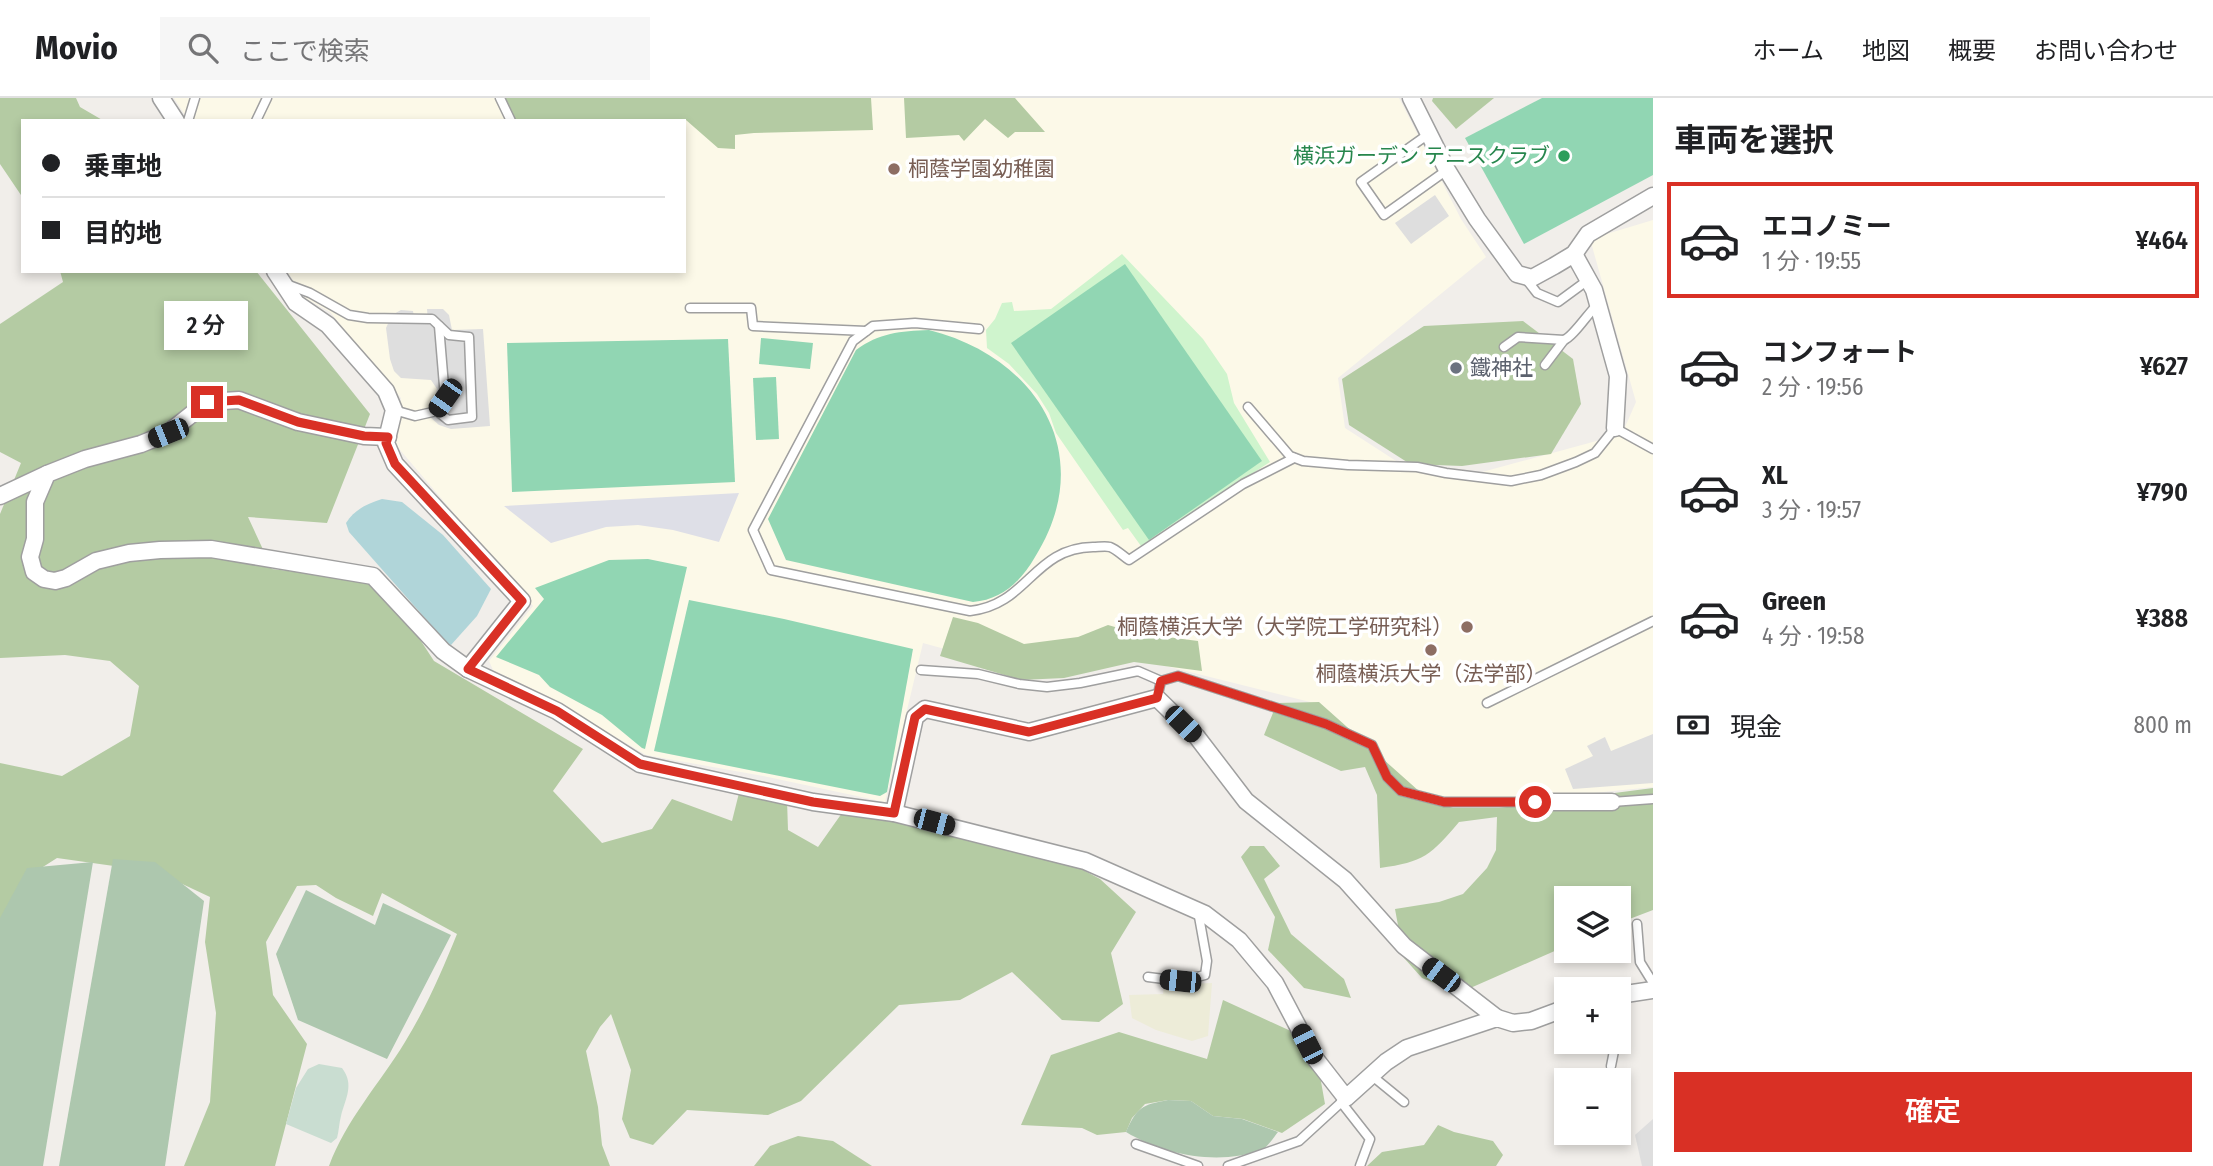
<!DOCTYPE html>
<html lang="ja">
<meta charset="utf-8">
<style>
:root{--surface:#fff;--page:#f6f6f6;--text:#202124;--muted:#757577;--line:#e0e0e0;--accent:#d93025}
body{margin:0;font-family:"Fira Sans Condensed","Noto Sans JP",sans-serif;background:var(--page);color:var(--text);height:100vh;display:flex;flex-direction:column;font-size:26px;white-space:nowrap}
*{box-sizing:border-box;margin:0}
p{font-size:23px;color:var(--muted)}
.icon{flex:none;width:38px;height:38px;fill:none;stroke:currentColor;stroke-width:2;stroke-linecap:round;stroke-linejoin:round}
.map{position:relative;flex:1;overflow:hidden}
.side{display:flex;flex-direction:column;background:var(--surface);width:560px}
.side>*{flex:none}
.banner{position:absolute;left:21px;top:21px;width:665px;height:154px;border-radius:0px;box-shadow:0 4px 10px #0003;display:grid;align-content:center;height:154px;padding:0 21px;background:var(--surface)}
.tools{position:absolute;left:1554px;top:788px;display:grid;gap:14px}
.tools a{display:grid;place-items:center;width:77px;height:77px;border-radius:0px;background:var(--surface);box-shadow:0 4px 10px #0003;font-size:35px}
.end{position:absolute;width:32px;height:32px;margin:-16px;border:9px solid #d93025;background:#fff;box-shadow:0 0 0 4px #fff}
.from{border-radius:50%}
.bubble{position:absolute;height:49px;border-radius:0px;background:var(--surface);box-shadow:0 4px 10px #0003;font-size:23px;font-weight:600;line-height:49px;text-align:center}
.car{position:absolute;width:21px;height:42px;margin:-21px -10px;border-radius:9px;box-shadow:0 0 5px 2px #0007;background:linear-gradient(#222 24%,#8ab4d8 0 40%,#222 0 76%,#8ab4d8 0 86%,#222 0)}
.banner b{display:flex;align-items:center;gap:24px;height:66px;font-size:26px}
.banner b+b{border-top:2px solid var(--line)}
.banner i{width:18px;height:18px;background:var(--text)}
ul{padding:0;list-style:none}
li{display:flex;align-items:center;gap:21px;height:116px;margin:0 14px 10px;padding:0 7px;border:4px solid transparent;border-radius:0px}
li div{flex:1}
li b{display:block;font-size:26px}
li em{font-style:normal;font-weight:600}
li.selected{border-color:var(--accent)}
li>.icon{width:63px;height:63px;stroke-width:1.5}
h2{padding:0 21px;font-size:32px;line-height:84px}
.pay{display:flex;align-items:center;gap:18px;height:77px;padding:0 21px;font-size:26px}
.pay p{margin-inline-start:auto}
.action{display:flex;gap:14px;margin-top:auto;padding:14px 21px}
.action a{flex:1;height:80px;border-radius:0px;background:var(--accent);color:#fff;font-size:28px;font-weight:600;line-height:80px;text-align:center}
header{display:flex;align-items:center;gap:42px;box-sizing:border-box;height:98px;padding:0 35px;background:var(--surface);border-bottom:2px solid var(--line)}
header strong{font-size:33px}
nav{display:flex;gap:38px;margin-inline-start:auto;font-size:24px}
.search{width:490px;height:63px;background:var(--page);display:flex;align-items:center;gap:18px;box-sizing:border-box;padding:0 24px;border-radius:0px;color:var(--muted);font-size:26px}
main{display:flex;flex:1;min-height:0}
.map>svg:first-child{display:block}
.education{fill:#fcf9e8}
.farmland{fill:#edecd8}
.forest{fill:#b4cba3}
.wetland{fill:#c9ddd1}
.cemetery{fill:#adc7ae}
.park{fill:#cff4cd}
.pitch{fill:#91d6b3}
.parking{fill:#dedede}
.plaza{fill:#dedfe7}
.water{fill:#b0d5d9}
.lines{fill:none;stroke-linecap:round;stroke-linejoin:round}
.service-casing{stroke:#9f9f9f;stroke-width:11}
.minor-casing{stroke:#9f9f9f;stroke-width:19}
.service{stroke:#fff;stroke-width:8}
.minor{stroke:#fff;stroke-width:16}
.route{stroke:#d93025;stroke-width:9}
.leisure-dot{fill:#2e9e5b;stroke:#fff;stroke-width:2.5}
.education-dot{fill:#8d6e63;stroke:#fff;stroke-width:2.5}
.worship-dot{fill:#6b7280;stroke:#fff;stroke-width:2.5}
.labels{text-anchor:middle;stroke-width:7;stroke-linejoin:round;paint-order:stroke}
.leisure-label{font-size:21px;fill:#27864d;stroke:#fff;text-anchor:end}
.education-label{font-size:21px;fill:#785e54;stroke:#fff;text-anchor:start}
.worship-label{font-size:21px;fill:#5b616d;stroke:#fff;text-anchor:start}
</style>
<header>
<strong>Movio</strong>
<div class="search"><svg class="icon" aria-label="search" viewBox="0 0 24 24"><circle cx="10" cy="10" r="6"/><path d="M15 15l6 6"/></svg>ここで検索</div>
<nav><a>ホーム</a><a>地図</a><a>概要</a><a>お問い合わせ</a></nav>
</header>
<main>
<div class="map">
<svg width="1653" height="1068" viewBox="0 0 1653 1068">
<rect width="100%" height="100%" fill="#f1eeea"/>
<path class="education" d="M174,0H1399L1461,121L1486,159L1338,280L1345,330L1407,370L1475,376L1622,336L1636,304L1590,141L1653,122V689L1544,700L1438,698L1398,685L1318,606L1130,559L1013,570L923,545L885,704L763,678L646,657L549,599L493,572L489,563L533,508L395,346L401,300L330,214L305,200L287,173H684V23H189Z"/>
<path class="farmland" d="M1212,885L1208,938L1192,943L1156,932L1132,920L1129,897L1163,896L1164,887Z"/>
<g class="forest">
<path d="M0,0H76L80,9L104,23H23V100L0,66Z"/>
<path d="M502,0H871L873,32L754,35L735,37V51L718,50L686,22L512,23Z"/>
<path d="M904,0H1015L1045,34H1015L1008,40L985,21L964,43L959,37L906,40Z"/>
<path d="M1433,0H1494L1456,31L1432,3Z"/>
<path d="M60,173H256L370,316L327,425L248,419L272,471L371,483L404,517L434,563L583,651L553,693L602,745L652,731L672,701L732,723L740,691L787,702L788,732L818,749L842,715L1025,741L1100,781L1136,814L1111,855L1123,906L1099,924L1062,922L1012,874L960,902L899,907L801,1003L768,1017L687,1012L653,1047L630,1040L622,1021L631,972L611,916L600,929L586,953L598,1009L602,1047L610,1068H329C346,1022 380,985 405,944C426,910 442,873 457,836L382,795L373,818L336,800L316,787L297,788L266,844L273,897L307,946L275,1068H184L210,1004L216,915L205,844L210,799L144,768L121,769L57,760L35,774L0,822V665L62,678L130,638L139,588L110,563L65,557L0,560V416L21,365L0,354V226L63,184Z"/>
<path d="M1523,223L1573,261L1581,306L1551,356L1462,368L1410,366L1349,327L1342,281L1424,228Z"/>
<path d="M953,519L978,525L1024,546L1078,539L1108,527L1136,535L1198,543L1202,573L1134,564L1064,580L1021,582L940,558Z"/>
<path d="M1319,604L1429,702L1453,710H1499L1653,690V812L1619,825V800H1566V848L1459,895L1422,880L1404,860L1395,811L1439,804L1463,796L1487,770L1496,752L1497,719L1459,724C1431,757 1424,764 1380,770L1377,697L1365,669L1341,673L1264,637L1277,605Z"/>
<path d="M1250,748H1264L1280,768L1264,781L1291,836L1344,881L1351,900L1304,890L1268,852L1275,819L1241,759Z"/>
<path d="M1223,902L1293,934L1320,978L1325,1006L1282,1035L1243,1021L1213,1018L1191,1003L1168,1002L1145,1006L1132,1020L1126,1034L1097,1037L1082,1030L1021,1027L1051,957L1119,934L1207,961Z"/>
<path d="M1438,1027L1454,1034L1493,1043L1503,1057L1496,1068H1367L1382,1054L1424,1047Z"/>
<path d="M798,1038L833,1043L872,1068H754L770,1048Z"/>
</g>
<path class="wetland" d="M319,966L342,970C355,987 345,1001 341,1018C339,1025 339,1033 337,1040L331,1045L286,1026L296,990L308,971Z"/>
<g class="cemetery">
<path d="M113,761L155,764L204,803L165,1068H59Z"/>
<path d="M93,764L43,1068H0V820L27,770Z"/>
<path d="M306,792L375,827L383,805L451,837L387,961L298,922L276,856Z"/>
<path d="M1168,1002L1191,1003L1213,1018L1242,1021L1278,1034C1274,1039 1269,1047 1263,1051C1221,1068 1166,1058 1126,1034C1137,1009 1142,1007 1168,1002Z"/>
</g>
<path class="park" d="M1122,156L1203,241L1227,276L1234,305L1270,364L1141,448L1128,430L1123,432L1056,335L1049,315L1037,296L1009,266L987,250L986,232L995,221L1002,205L1012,204L1014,213L1051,211Z"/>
<g class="pitch">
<path d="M1542,0H1653V77L1524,146L1465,40Z"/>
<path d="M1125,166L1262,363L1149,442L1011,245Z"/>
<path d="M929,232C1037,259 1099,357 1035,459C1021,483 1002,502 973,504L786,462L768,421L856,252C879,235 900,233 929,232Z"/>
<path d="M761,240L813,245L810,271L759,266Z"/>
<path d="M728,241L735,384L512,394L507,245Z"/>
<path d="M776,279L779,341L756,342L753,280Z"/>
<path d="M648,461L687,469L645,651L642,650L602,617L550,589L539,577L496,559L544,501L535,490L609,462Z"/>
<path d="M689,502L784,521L913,551L887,694L880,698L654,653Z"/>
</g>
<g class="parking">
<path d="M1435,97L1449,118L1411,146L1395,125Z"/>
<path d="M427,211H443L449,217L452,232L483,231L490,328L451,331L439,327L430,319L437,291L431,282L401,280L394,273L390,261L386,230L392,217L401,212L413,213L415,225L428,224Z"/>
<path d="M1653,636V685L1573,691L1565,671L1593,658L1587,648L1605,639L1611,653Z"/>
<path d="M1653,1021V1068H1642L1635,1037Z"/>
</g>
<path class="plaza" d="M739,395L719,444L673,432L638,427L606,429L551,445L504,408Z"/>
<path class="water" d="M382,401L402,404L443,437L491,491L477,518L451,547L447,545L349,434L346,425C355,411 367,406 382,401Z"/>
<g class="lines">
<defs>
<g id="service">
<path d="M500,0L511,23"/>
<path d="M188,23L195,0"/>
<path d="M256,23L267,0"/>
<path d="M1430,35L1361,84L1384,117L1447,72"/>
<path d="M1526,181L1537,195L1558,204L1588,182"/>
<path d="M286,186L310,195L349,217L368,220L432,221L449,237L469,239L472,319L448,322L437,313"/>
<path d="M690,210H751L753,228L866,233"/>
<path d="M979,231L915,225L873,228L853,243L753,432L771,472L970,513C1028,507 1033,450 1093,449C1098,449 1106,448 1110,449C1116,451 1123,458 1129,462L1243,386L1294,360"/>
<path d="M1504,249L1518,239L1564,242C1573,239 1589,214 1598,206"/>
<path d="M1545,267L1564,242"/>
<path d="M1248,309L1290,358L1303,363L1348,367L1417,369L1446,375L1511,383L1541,377L1576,364L1595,355L1615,330L1653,351"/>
<path d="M394,312L415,318L437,313L445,300L439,228"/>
<path d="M921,572L978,576L1019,586L1047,589L1080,585L1138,573L1161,583"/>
<path d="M1157,600L1161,583L1178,578L1326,626L1372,647L1387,679L1401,693L1444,704H1535"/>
<path d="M1487,605L1653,523"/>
<path d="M1612,704L1653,701"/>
<path d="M1637,826L1640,864L1653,885"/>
<path d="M1148,879L1180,883L1205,877L1207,863L1198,813"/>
<path d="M1619,932L1627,896"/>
<path d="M1611,968L1616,943"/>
<path d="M1371,977L1404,1004"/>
<path d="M1341,1004L1370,1041L1360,1068"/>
<path d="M1136,1046L1198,1068"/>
<path d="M1228,1068L1299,1043L1346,1000"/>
</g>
<g id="minor">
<path d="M161,0L176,23"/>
<path d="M1411,0L1447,72L1477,121L1517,176L1532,180L1554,168L1574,156L1588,136L1653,98"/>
<path d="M1574,156L1594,192L1618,278L1615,330"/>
<path d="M275,173L296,205L328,227L386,293L394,312L386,345L395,366L522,503L468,571"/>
<path d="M388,339L364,338L298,324L239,302L207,304L168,335L141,346L85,361L47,376L35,404V441L30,459L34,474L44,481L55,483L66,480L96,463L129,455L160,452L211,451L373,478L443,553L468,571L557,613L640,666L813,704L894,715L1085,763L1205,816L1239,842L1275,885L1314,959L1346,1000L1386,964L1407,950L1497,920L1513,925L1531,923L1566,910"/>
<path d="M0,398L47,376"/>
<path d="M1535,704H1612"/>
<path d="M894,715L915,619L925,611L1029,634L1157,600L1197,639L1246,703L1345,782L1404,848L1497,920"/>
<path d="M1619,897L1653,892"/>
</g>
</defs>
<use href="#service" class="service-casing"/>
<use href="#minor" class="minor-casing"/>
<use href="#service" class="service"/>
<use href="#minor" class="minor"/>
</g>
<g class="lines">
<path class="route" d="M207,304L239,302L298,324L364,338L388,339L386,345L395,366L522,503L468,571L557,613L640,666L813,704L894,715L915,619L925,611L1029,634L1157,600L1161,583L1178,578L1326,626L1372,647L1387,679L1401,693L1444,704H1535"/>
</g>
<circle class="leisure-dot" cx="1564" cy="58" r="7"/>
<g class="education-dot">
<circle cx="894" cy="71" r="7"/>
<circle cx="1467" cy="529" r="7"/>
<circle cx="1431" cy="552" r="7"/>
</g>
<circle class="worship-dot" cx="1456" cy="270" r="7"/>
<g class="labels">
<g class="leisure-label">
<text x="1550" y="65">横浜ガーデン テニスクラブ</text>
</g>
<g class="education-label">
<text x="908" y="78">桐蔭学園幼稚園</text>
<text x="1453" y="536" text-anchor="end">桐蔭横浜大学（大学院工学研究科）</text>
<text x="1431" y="583" text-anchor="middle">桐蔭横浜大学（法学部）</text>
</g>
<g class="worship-label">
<text x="1470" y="277">鐵神社</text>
</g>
</g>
</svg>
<div class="tools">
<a><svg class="icon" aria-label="layers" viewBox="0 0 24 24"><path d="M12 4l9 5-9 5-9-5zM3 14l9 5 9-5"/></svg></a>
<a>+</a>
<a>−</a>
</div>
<i class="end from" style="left:1535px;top:704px"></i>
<i class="end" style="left:207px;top:304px"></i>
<div class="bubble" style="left:164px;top:203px;width:84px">2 分</div>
<i class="car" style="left:445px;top:300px;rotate:215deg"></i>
<i class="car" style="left:168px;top:335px;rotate:248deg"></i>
<i class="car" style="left:1183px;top:626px;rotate:135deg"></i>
<i class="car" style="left:934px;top:724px;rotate:105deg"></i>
<i class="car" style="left:1441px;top:877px;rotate:307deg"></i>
<i class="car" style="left:1180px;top:883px;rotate:276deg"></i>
<i class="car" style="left:1307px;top:946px;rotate:333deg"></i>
<div class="banner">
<b><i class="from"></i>乗車地</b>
<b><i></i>目的地</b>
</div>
</div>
<section class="side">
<h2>車両を選択</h2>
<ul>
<li class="selected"><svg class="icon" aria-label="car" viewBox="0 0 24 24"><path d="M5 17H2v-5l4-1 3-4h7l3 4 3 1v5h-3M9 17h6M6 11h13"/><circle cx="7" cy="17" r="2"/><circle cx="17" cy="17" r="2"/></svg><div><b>エコノミー</b><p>1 分 · 19:55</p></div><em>¥464</em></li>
<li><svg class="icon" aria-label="car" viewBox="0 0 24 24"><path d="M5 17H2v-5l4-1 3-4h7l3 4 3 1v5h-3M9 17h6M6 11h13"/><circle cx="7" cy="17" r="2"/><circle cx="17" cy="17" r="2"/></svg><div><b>コンフォート</b><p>2 分 · 19:56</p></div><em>¥627</em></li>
<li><svg class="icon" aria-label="car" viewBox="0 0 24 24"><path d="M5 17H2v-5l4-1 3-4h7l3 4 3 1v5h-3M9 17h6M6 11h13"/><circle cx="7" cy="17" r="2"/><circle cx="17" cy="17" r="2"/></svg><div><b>XL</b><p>3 分 · 19:57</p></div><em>¥790</em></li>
<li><svg class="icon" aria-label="car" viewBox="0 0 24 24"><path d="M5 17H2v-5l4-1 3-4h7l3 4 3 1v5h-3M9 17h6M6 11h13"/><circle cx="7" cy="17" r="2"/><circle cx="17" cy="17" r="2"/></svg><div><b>Green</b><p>4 分 · 19:58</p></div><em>¥388</em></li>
</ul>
<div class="pay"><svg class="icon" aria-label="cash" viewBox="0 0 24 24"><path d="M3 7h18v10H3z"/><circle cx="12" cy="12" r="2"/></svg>現金<p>800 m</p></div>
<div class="action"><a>確定</a></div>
</section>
</main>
